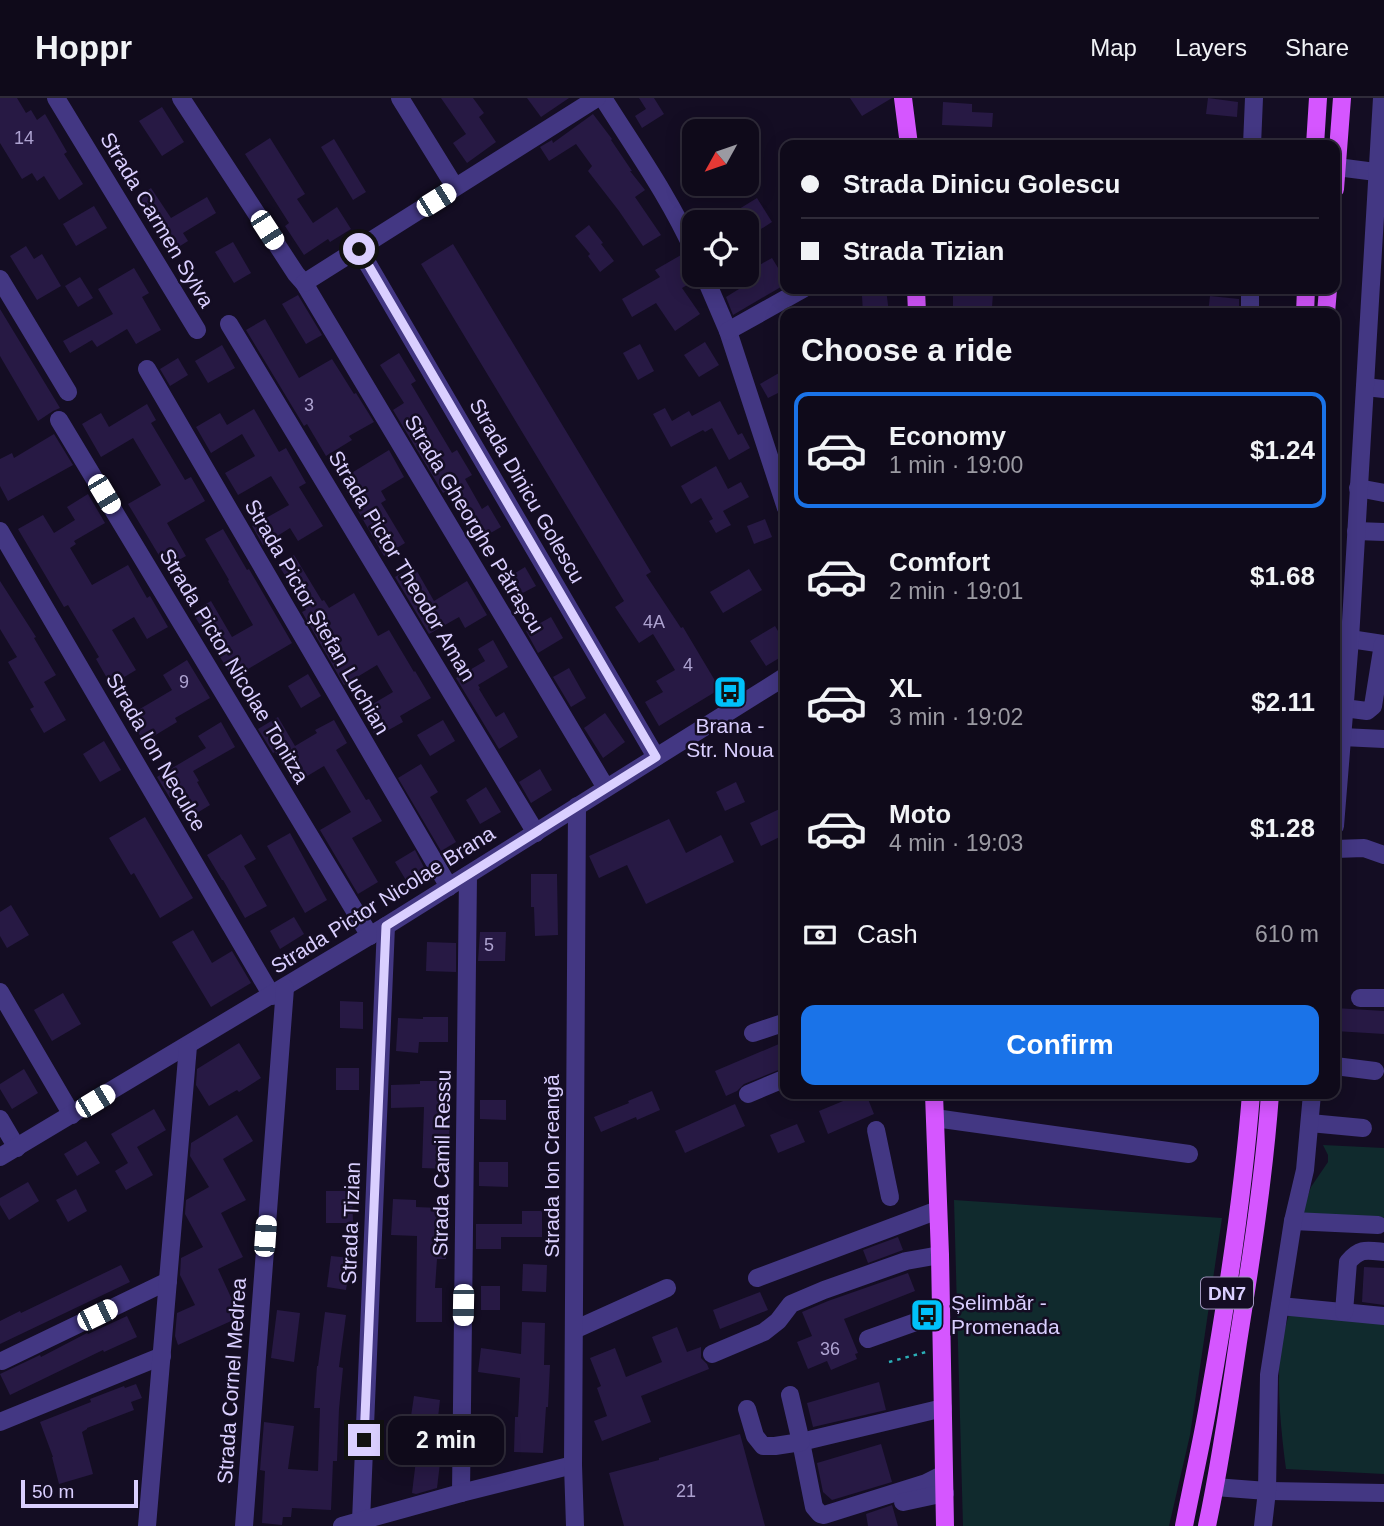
<!DOCTYPE html>
<meta charset="utf-8">
<style>
:root{--surface:#0f0a1a;--page:#181323;--text:#f1f3f6;--muted:#9b9aa2;--line:#2f2b39;--accent:#1a73e8}
body{margin:0;font-family:Arial,sans-serif;background:var(--page);color:var(--text);height:100vh;display:flex;flex-direction:column;font-size:26px;white-space:nowrap}
*{box-sizing:border-box;margin:0}
p{font-size:23px;color:var(--muted)}
.icon{flex:none;width:38px;height:38px;fill:none;stroke:currentColor;stroke-width:2;stroke-linecap:round;stroke-linejoin:round}
.map{position:relative;flex:1;overflow:hidden}
.sheet{position:absolute;left:780px;top:210px;width:560px;height:791px;display:flex;flex-direction:column;background:var(--surface);border-radius:14px;box-shadow:0 4px 18px #0003,0 0 0 2px var(--line)}
.sheet>*{flex:none}
.hud{position:absolute;left:780px;top:42px;width:560px;height:154px;border-radius:14px;box-shadow:0 4px 18px #0003,0 0 0 2px var(--line);display:grid;align-content:center;height:154px;padding:0 21px;background:var(--surface)}
.needle{width:46px;rotate:230deg}
.fabs{position:absolute;left:682px;top:21px;display:grid;gap:14px}
.fabs a{display:grid;place-items:center;width:77px;height:77px;border-radius:14px;background:var(--surface);box-shadow:0 4px 18px #0003,0 0 0 2px var(--line);font-size:35px}
.scale{position:absolute;left:21px;bottom:18px;width:117px;box-sizing:border-box;padding-left:7px;border:4px solid #dacfff;border-top:0;font-size:19px;line-height:24px;white-space:nowrap;color:#dacfff;-webkit-text-stroke:5px #140d23;paint-order:stroke}
.end{position:absolute;width:32px;height:32px;margin:-16px;border:9px solid #dacfff;background:#111;box-shadow:0 0 0 4px #111}
.from{border-radius:50%}
.bubble{position:absolute;height:49px;border-radius:14px;background:var(--surface);box-shadow:0 4px 18px #0003,0 0 0 2px var(--line);font-size:23px;font-weight:700;line-height:49px;text-align:center}
.car{position:absolute;width:21px;height:42px;margin:-21px -10px;border-radius:9px;box-shadow:0 0 5px 2px #0007;background:linear-gradient(#fff 24%,#345 0 40%,#fff 0 76%,#345 0 86%,#fff 0)}
.hud b{display:flex;align-items:center;gap:24px;height:66px;font-size:26px}
.hud b+b{border-top:2px solid var(--line)}
.hud i{width:18px;height:18px;background:var(--text)}
ul{padding:0;list-style:none}
li{display:flex;align-items:center;gap:21px;height:116px;margin:0 14px 10px;padding:0 7px;border:4px solid transparent;border-radius:14px}
li div{flex:1}
li b{display:block;font-size:26px}
li em{font-style:normal;font-weight:700}
li.current{border-color:var(--accent)}
li>.icon{width:63px;height:63px;stroke-width:1.5}
h2{padding:0 21px;font-size:32px;line-height:84px}
.pay{display:flex;align-items:center;gap:18px;height:77px;padding:0 21px;font-size:26px}
.pay p{margin-inline-start:auto}
.cta{display:flex;gap:14px;margin-top:auto;padding:14px 21px}
.cta a{flex:1;height:80px;border-radius:14px;background:var(--accent);color:#fff;font-size:28px;font-weight:700;line-height:80px;text-align:center}
header{display:flex;align-items:center;gap:42px;box-sizing:border-box;height:98px;padding:0 35px;background:var(--surface);border-bottom:2px solid var(--line)}
header strong{font-size:33px}
nav{display:flex;gap:38px;margin-inline-start:auto;font-size:24px}
.map>svg:first-child{display:block}
.green{fill:#102a2d}
.building{fill:#271944}
.lines{fill:none;stroke-linecap:round;stroke-linejoin:round}
.path{stroke:#2baeb7;stroke-width:2.5;stroke-dasharray:3.5 5;stroke-linecap:butt}
.minor{stroke:#433783;stroke-width:18}
.major{stroke:#d556ff;stroke-width:18}
.route{stroke:#dacfff;stroke-width:9}
.labels{text-anchor:middle;stroke-width:5;stroke-linejoin:round;paint-order:stroke}
.number-label{font-size:18px;fill:#ada2d0}
.shield{fill:#140d23;stroke:#9f95bd;stroke-width:2}
.shield-label{font-size:19px;font-weight:bold;fill:#dacfff}
.street-label{font-size:21px;fill:#dacfff;stroke:#140d23}
.poi-label{font-size:21px;fill:#dacfff;stroke:#140d23}
</style>
<header>
<strong>Hoppr</strong>
<nav><a>Map</a><a>Layers</a><a>Share</a></nav>
</header>
<div class="map">
<svg width="1384" height="1428" viewBox="0 0 1384 1428">
<rect width="100%" height="100%" fill="#140d23"/>
<g class="green">
<path d="M1323,1047L1384,1050V1120L1301,1117L1311,1089L1328,1064V1057Z"/>
<path d="M954,1102L1222,1120L1190,1337L1169,1428H963Z"/>
<path d="M1289,1216L1384,1222V1376L1286,1371C1281,1333 1277,1293 1280,1254C1281,1241 1286,1228 1289,1216Z"/>
</g>
<g class="building">
<path d="M0,0H17L26,15L31,12L37,22L45,16L67,54L64,56L83,86L59,102L44,78L37,83L32,75L22,81L0,45Z"/>
<path d="M441,0H473L484,15L479,19L496,44L467,65L453,45L466,36Z"/>
<path d="M527,0H569L541,19Z"/>
<path d="M639,0H654L664,16L642,30L635,18L646,11Z"/>
<path d="M850,0H892L862,18Z"/>
<path d="M1208,0L1238,4L1237,19L1206,16Z"/>
<path d="M943,4L972,6V14L993,15L992,29L942,27Z"/>
<path d="M162,9L184,44L162,58L139,23Z"/>
<path d="M593,16L612,41L611,42L632,73H630L645,92L635,99L661,137L643,148L619,113L588,73L592,68L576,46L549,63L540,49L552,42L553,45Z"/>
<path d="M270,40L305,96L297,101L313,125L337,109L351,131L330,144L328,141L304,157L285,128L289,125L245,56Z"/>
<path d="M334,41L366,94L353,102L321,49Z"/>
<path d="M151,90L171,120L207,99L216,115L183,135L188,143L169,155L136,100Z"/>
<path d="M757,100L772,124L747,140V124H718Z"/>
<path d="M94,108L107,130L76,148L63,126Z"/>
<path d="M589,127L603,145L601,146L614,163L600,174L588,158L590,156L575,138Z"/>
<path d="M233,144L251,175L234,185L215,154Z"/>
<path d="M453,146L651,474L646,477L681,530L683,529L720,591L659,628L645,604L663,594L656,583L675,572L653,536L639,545L615,509L624,503L421,166Z"/>
<path d="M26,148L34,161L42,156L61,188L37,202L10,158Z"/>
<path d="M681,157L694,183L682,190L700,216L675,233L656,205L632,219L622,201L660,179L655,172Z"/>
<path d="M772,160L786,183V186L733,217L726,199L752,183L747,174Z"/>
<path d="M134,170L149,195L142,199L161,232L136,246L127,231L97,249L92,242L70,255L63,243L113,216L98,191Z"/>
<path d="M80,179L93,200L78,209L65,188Z"/>
<path d="M858,191H886L889,215H863L862,198Z"/>
<path d="M953,191H971V195L993,196L992,209H987V215H953Z"/>
<path d="M298,197L322,237L306,246L282,206Z"/>
<path d="M1210,198L1239,201V215H1208Z"/>
<path d="M0,211L60,310L53,313L38,323L0,258Z"/>
<path d="M265,221L299,280L332,261L354,296L356,295L374,324L349,338L352,342L326,358L307,326L304,328L246,232Z"/>
<path d="M705,244L719,267L699,279L684,257Z"/>
<path d="M640,246L654,273L638,282L623,255Z"/>
<path d="M222,247L235,270L208,285L195,263Z"/>
<path d="M399,255L416,283L411,286L452,355L457,352L472,377L465,381L482,411L488,407L501,429L475,444L462,423L467,420L450,391L443,395L393,312L404,305L380,267Z"/>
<path d="M178,260L188,277L170,288L160,271Z"/>
<path d="M786,271V291L768,300L760,286Z"/>
<path d="M720,303L738,337L742,335L750,350L729,362L712,330L705,334L703,332L671,349L653,316L665,310L672,323L689,313L692,318Z"/>
<path d="M147,306L156,322L151,325L185,382L191,379L205,403L167,425L186,458L166,469L128,406L161,387L133,340L101,359L82,326L101,315L109,329Z"/>
<path d="M254,311L279,354L286,350L306,385L299,389L323,428L298,443L290,430L263,447L252,428L289,407L271,378L238,397L225,375L255,358L242,336L211,355L196,329L220,315L227,327Z"/>
<path d="M54,336L73,367L8,403L0,388V361L12,355L14,360Z"/>
<path d="M389,352L404,379L381,393L386,402L381,405L405,445L384,458L340,382Z"/>
<path d="M716,368L728,391L741,384L749,399L723,413L731,427L716,435L709,423L713,421L701,400L691,406L681,388Z"/>
<path d="M88,396L105,425L74,443L76,446L70,450L92,487L128,467L147,500L150,498L168,529L147,541L134,519L112,532L136,572L111,587L96,561L99,559L68,507L64,509L18,431L43,417L54,435L75,422L67,409Z"/>
<path d="M765,421L772,439L754,446L747,428Z"/>
<path d="M223,431L247,472L249,471L292,545L233,580L192,514L211,503L232,539L253,527L228,483L229,482L205,441Z"/>
<path d="M294,457L322,503L324,502L329,510L354,495L378,538L389,532L414,574L415,573L431,600L400,618L403,624L376,639L361,613L393,594L377,567L344,587L302,514L306,512L278,466Z"/>
<path d="M414,468L434,503L467,483L487,517L465,530L459,519L429,536L395,479Z"/>
<path d="M525,469L536,488L517,498L507,480Z"/>
<path d="M749,471L762,492L723,515L710,494Z"/>
<path d="M0,483L36,539L34,540L56,577L44,584L66,622L44,635L30,611L34,609L8,564L17,559L0,531Z"/>
<path d="M551,519L563,540L538,555L526,533Z"/>
<path d="M775,528L778,533L786,528V556L766,568L750,543Z"/>
<path d="M493,542L508,569L478,587L480,590L479,591L496,619L504,614L518,639L499,651L456,580L485,563L478,551Z"/>
<path d="M187,562L210,600L175,620L177,624L144,644L128,618L172,592L163,577Z"/>
<path d="M569,570L586,600L571,609L553,579Z"/>
<path d="M308,576L321,598L301,610L288,588Z"/>
<path d="M605,615L625,644L603,660L584,630Z"/>
<path d="M278,619L295,648L317,635L315,632L334,622L347,645L336,652L366,702L369,701L382,723L352,740L378,784L358,796L320,732L351,714L324,668L294,686L275,654L273,655L258,631Z"/>
<path d="M443,622L455,643L430,658L417,637Z"/>
<path d="M221,624L235,649L193,673L199,683L197,684L210,707L187,721L173,698L170,700L157,679L206,650L198,638Z"/>
<path d="M104,643L121,672L100,684L83,656Z"/>
<path d="M421,666L438,694L430,699L456,744L441,753L398,680Z"/>
<path d="M540,671L552,692L531,705L519,684Z"/>
<path d="M736,684L745,704L725,713L716,694Z"/>
<path d="M486,689L501,714L480,726L466,702Z"/>
<path d="M786,708V736L761,748L750,725Z"/>
<path d="M145,719L193,800L160,820L134,775L131,777L109,740Z"/>
<path d="M669,721L686,755L721,737L734,764L646,806L627,767L599,780L589,758Z"/>
<path d="M290,735L327,802L305,815L267,748Z"/>
<path d="M241,736L256,761L244,768L267,808L245,820L223,782H222L207,757Z"/>
<path d="M415,752L429,779L410,789L395,764Z"/>
<path d="M531,776H557L558,837L535,838L534,809H531Z"/>
<path d="M11,807L29,837L7,850L0,838V814Z"/>
<path d="M294,819L304,836L280,851L270,833Z"/>
<path d="M193,832L212,865L232,853L251,885L211,909L172,844Z"/>
<path d="M480,834H506L505,863H478Z"/>
<path d="M427,844L456,845V874L426,873Z"/>
<path d="M63,895L81,926L52,943L34,912Z"/>
<path d="M340,903L363,904V931L340,930Z"/>
<path d="M1335,910L1384,913V936L1335,933Z"/>
<path d="M423,919H448V944H419L418,955L396,953L398,920L423,921Z"/>
<path d="M786,943V969L744,986L737,993L726,998L715,973Z"/>
<path d="M239,945L261,980L239,994L237,992L209,1008L196,987L197,971Z"/>
<rect x="336" y="970" width="23" height="22"/>
<path d="M24,971L38,995L12,1011L0,991V986Z"/>
<path d="M420,983H447V1016H450L448,1071L422,1070L424,1009L391,1010V987L420,986Z"/>
<path d="M652,993L660,1012L637,1022L636,1019L601,1034L594,1019L629,1005L628,1003Z"/>
<path d="M860,996H866L874,1016L828,1036L819,1013Z"/>
<path d="M480,1002H506V1022L480,1021Z"/>
<path d="M735,1006L745,1028L685,1055L675,1033Z"/>
<path d="M154,1011L166,1032L137,1049L153,1077L126,1092L115,1073L128,1065L111,1036Z"/>
<path d="M237,1017L253,1043L223,1061L246,1102L221,1115L243,1159L218,1171L240,1219L178,1247L175,1238L177,1215L195,1207L180,1177L181,1160L203,1149L185,1116L186,1102L209,1089L190,1058L191,1045Z"/>
<path d="M797,1026L805,1044L778,1055L770,1037Z"/>
<path d="M86,1043L100,1065L77,1078L64,1056Z"/>
<path d="M479,1064H508V1089L479,1088Z"/>
<path d="M28,1084L39,1103L9,1122L0,1107V1100Z"/>
<path d="M76,1091L87,1113L68,1124L56,1102Z"/>
<path d="M326,1093H352L353,1125H326Z"/>
<path d="M393,1101L416,1102V1109L439,1110L438,1127H447L446,1161H437L435,1190H442V1224H416L417,1138L391,1137Z"/>
<path d="M522,1113H542V1139H501V1151H476V1126H522Z"/>
<path d="M898,1139L903,1152L868,1165L863,1152Z"/>
<path d="M331,1158L351,1160L346,1192L327,1189Z"/>
<path d="M523,1166L547,1167L546,1194L522,1193Z"/>
<path d="M121,1167L130,1184L0,1246V1223L20,1213L21,1215Z"/>
<path d="M1364,1169L1384,1170V1207L1362,1204Z"/>
<path d="M908,1175L915,1193L844,1221L858,1255L855,1256L857,1261L831,1272L827,1263L808,1271L797,1244L812,1238L802,1214L828,1203Z"/>
<rect x="481" y="1188" width="19" height="24"/>
<path d="M760,1194L768,1212L720,1231L713,1212Z"/>
<path d="M277,1212L300,1215L294,1264L271,1260Z"/>
<path d="M325,1214L346,1217L339,1269L343,1270L339,1311L337,1363H333L331,1412L292,1410L291,1419H283L282,1427L262,1425L265,1373L260,1372L264,1324L294,1328L288,1371L318,1373L320,1310H314L317,1268H318Z"/>
<path d="M127,1218L137,1239L104,1254L103,1252L10,1297L0,1276L40,1257L41,1259L87,1235L88,1236Z"/>
<path d="M522,1224L545,1225L544,1267H550L548,1309H546L543,1355L514,1354L515,1319H518L520,1280L478,1274L481,1250L521,1256Z"/>
<path d="M677,1229L687,1254L701,1249V1260L707,1266L709,1271L641,1298L651,1324L602,1343L594,1323L607,1318L597,1290L601,1288L590,1260L615,1250L626,1279L662,1264L652,1239Z"/>
<path d="M879,1284L886,1312L813,1329L807,1305Z"/>
<path d="M136,1286L142,1300L131,1304L134,1312L87,1330V1331L82,1334L93,1376L59,1386L52,1359H53L40,1324L91,1304L90,1301L124,1288L125,1290Z"/>
<path d="M414,1298L440,1302L437,1328L410,1325Z"/>
<path d="M740,1336L765,1428H624L609,1375L659,1362V1360Z"/>
<path d="M881,1346L892,1384L832,1402L823,1394L817,1365Z"/>
<path d="M416,1362L440,1365L437,1390L416,1396L412,1395Z"/>
<path d="M892,1407L898,1428H868L866,1416Z"/>
</g>
<g class="lines">
<path class="path" d="M889,1264L926,1254"/>
<g class="minor">
<path d="M56,0L197,232"/>
<path d="M181,0L296,176L304,185L606,690"/>
<path d="M400,0L455,89"/>
<path d="M603,0C635,51 670,100 695,156"/>
<path d="M1252,47L1254,0"/>
<path d="M1337,69L1384,75"/>
<path d="M359,151L656,659"/>
<path d="M704,177L728,233L786,410"/>
<path d="M0,181L68,294"/>
<path d="M304,185L597,0"/>
<path d="M1250,191V215"/>
<path d="M229,226L536,735"/>
<path d="M728,233L803,191"/>
<path d="M147,271L449,789"/>
<path d="M1365,289L1384,291"/>
<path d="M59,322L370,838"/>
<path d="M1358,390L1384,395"/>
<path d="M0,433L272,898"/>
<path d="M1356,433L1384,434"/>
<path d="M1350,541L1384,546"/>
<path d="M1344,610L1367,613L1373,608L1383,546"/>
<path d="M1342,639L1384,641"/>
<path d="M1335,728L1350,541L1382,0"/>
<path d="M1335,751L1364,750L1384,757"/>
<path d="M0,894L72,1017"/>
<path d="M1360,900H1384"/>
<path d="M753,935L786,924"/>
<path d="M1335,968L1375,973"/>
<path d="M748,996L786,980"/>
<path d="M935,1020L1189,1056"/>
<path d="M0,1021L17,1050"/>
<path d="M1310,1025L1363,1030"/>
<path d="M876,1032L890,1099"/>
<path d="M0,1059L386,828L786,578"/>
<path d="M1293,1123L1378,1127"/>
<path d="M757,1180L938,1112"/>
<path d="M1280,1208L1384,1218"/>
<path d="M1344,1214L1348,1164C1360,1150 1366,1152 1384,1154"/>
<path d="M574,1232L667,1190"/>
<path d="M868,1241L941,1215"/>
<path d="M712,1256L764,1234L778,1223L791,1206L824,1192L906,1163L940,1157"/>
<path d="M2,1263L168,1183"/>
<path d="M943,1310L801,1344L814,1409L820,1416L824,1417L926,1385L944,1376"/>
<path d="M747,1311L755,1338L763,1348H775L801,1344L790,1297"/>
<path d="M0,1324L162,1258"/>
<path d="M1215,1389L1267,1393L1384,1395"/>
<path d="M461,1395L468,777"/>
<path d="M903,1404L945,1395"/>
<path d="M361,1423L386,828"/>
<path d="M147,1428L188,948"/>
<path d="M244,1428L285,890"/>
<path d="M342,1428L461,1395L573,1367"/>
<path d="M575,1428L573,1367L577,708"/>
<path d="M1263,1428L1267,1393L1269,1277L1293,1123L1305,1072L1312,996"/>
</g>
<g class="major">
<path d="M903,0L909,47"/>
<path d="M1315,47L1318,0"/>
<path d="M1335,91L1342,0"/>
<path d="M916,191L917,215"/>
<path d="M1305,215L1306,191"/>
<path d="M1326,215L1328,191"/>
<path d="M934,996L940,1157L945,1428"/>
<path d="M1184,1428C1192,1386 1202,1344 1209,1302C1227,1201 1243,1099 1251,996"/>
<path d="M1207,1428C1220,1367 1229,1306 1238,1244C1251,1162 1264,1079 1270,996"/>
</g>
</g>
<g class="lines">
<path class="route" d="M359,151L656,659L386,828L364,1342"/>
</g>
<defs>
<symbol id="bus-square" viewBox="-11 -11 22 22"><rect x="-9" y="-9" width="18" height="18" rx="4" fill="#00c1fa" stroke="#140d23"/><path d="M-5-6H5V4H4V6H2V4H-2V6H-4V4H-5ZM-3.5-4V0h7V-4ZM-3.5 1.2v1.5H-2V1.2ZM2 1.2v1.5H3.5V1.2Z" fill="#111"/></symbol>
</defs>
<g fill-rule="evenodd">
<use href="#bus-square" x="711" y="575" width="38" height="38"/>
<use href="#bus-square" x="908" y="1198" width="38" height="38"/>
</g>
<g class="labels">
<g class="number-label">
<text x="24" y="46">14</text>
<text x="309" y="313">3</text>
<text x="654" y="530">4A</text>
<text x="688" y="573">4</text>
<text x="184" y="590">9</text>
<text x="489" y="853">5</text>
<text x="830" y="1257">36</text>
<text x="686" y="1399">21</text>
</g>
<rect class="shield" x="1201" y="1179.5" width="52" height="31" rx="5"/>
<g class="shield-label">
<text x="1227" y="1202">DN7</text>
</g>
<g class="street-label">
<text transform="translate(157 122) rotate(59)" y="7">Strada Carmen Sylva</text>
<text transform="translate(527 393) rotate(60)" y="7">Strada Dinicu Golescu</text>
<text transform="translate(474 426) rotate(59)" y="7">Strada Gheorghe Pătrașcu</text>
<text transform="translate(402 468) rotate(59)" y="7">Strada Pictor Theodor Aman</text>
<text transform="translate(317 519) rotate(60)" y="7">Strada Pictor Ștefan Luchian</text>
<text transform="translate(234 568) rotate(59)" y="7">Strada Pictor Nicolae Tonitza</text>
<text transform="translate(156 654) rotate(60)" y="7">Strada Ion Neculce</text>
<text transform="translate(383 802) rotate(-32)" y="7">Strada Pictor Nicolae Brana</text>
<text transform="translate(442 1065) rotate(-89)" y="7">Strada Camil Ressu</text>
<text transform="translate(552 1068) rotate(-90)" y="7">Strada Ion Creangă</text>
<text transform="translate(351 1125) rotate(-88)" y="7">Strada Tizian</text>
<text transform="translate(232 1283) rotate(-86)" y="7">Strada Cornel Medrea</text>
</g>
<g class="poi-label">
<text x="730" y="635">Brana -<tspan x="730" dy="24">Str. Noua</tspan></text>
<text x="951" y="1212" text-anchor="start">Șelimbăr -<tspan x="951" dy="24">Promenada</tspan></text>
</g>
</g>
</svg>
<div class="fabs">
<a><svg class="needle" viewBox="-14 -14 28 28"><path d="M0-13l5 13h-10z" fill="#e53935"/><path d="M0 13l5-13h-10z" fill="#9b9aa2"/></svg></a>
<a><svg class="icon" aria-label="locate" viewBox="0 0 24 24"><circle cx="12" cy="12" r="6"/><path d="M12 2v4M12 18v4M2 12h4M18 12h4"/></svg></a>
</div>
<div class="scale">50 m</div>
<i class="end from" style="left:359px;top:151px"></i>
<i class="end" style="left:364px;top:1342px"></i>
<div class="bubble" style="left:388px;top:1318px;width:116px">2 min</div>
<i class="car" style="left:436px;top:102px;rotate:58deg"></i>
<i class="car" style="left:267px;top:132px;rotate:147deg"></i>
<i class="car" style="left:104px;top:396px;rotate:149deg"></i>
<i class="car" style="left:95px;top:1003px;rotate:59deg"></i>
<i class="car" style="left:265px;top:1138px;rotate:4deg"></i>
<i class="car" style="left:463px;top:1207px;rotate:181deg"></i>
<i class="car" style="left:97px;top:1217px;rotate:64deg"></i>
<div class="hud">
<b><i class="from"></i>Strada Dinicu Golescu</b>
<b><i></i>Strada Tizian</b>
</div>
<section class="sheet">
<h2>Choose a ride</h2>
<ul>
<li class="current"><svg class="icon" aria-label="car" viewBox="0 0 24 24"><path d="M5 17H2v-5l4-1 3-4h7l3 4 3 1v5h-3M9 17h6M6 11h13"/><circle cx="7" cy="17" r="2"/><circle cx="17" cy="17" r="2"/></svg><div><b>Economy</b><p>1 min · 19:00</p></div><em>$1.24</em></li>
<li><svg class="icon" aria-label="car" viewBox="0 0 24 24"><path d="M5 17H2v-5l4-1 3-4h7l3 4 3 1v5h-3M9 17h6M6 11h13"/><circle cx="7" cy="17" r="2"/><circle cx="17" cy="17" r="2"/></svg><div><b>Comfort</b><p>2 min · 19:01</p></div><em>$1.68</em></li>
<li><svg class="icon" aria-label="car" viewBox="0 0 24 24"><path d="M5 17H2v-5l4-1 3-4h7l3 4 3 1v5h-3M9 17h6M6 11h13"/><circle cx="7" cy="17" r="2"/><circle cx="17" cy="17" r="2"/></svg><div><b>XL</b><p>3 min · 19:02</p></div><em>$2.11</em></li>
<li><svg class="icon" aria-label="car" viewBox="0 0 24 24"><path d="M5 17H2v-5l4-1 3-4h7l3 4 3 1v5h-3M9 17h6M6 11h13"/><circle cx="7" cy="17" r="2"/><circle cx="17" cy="17" r="2"/></svg><div><b>Moto</b><p>4 min · 19:03</p></div><em>$1.28</em></li>
</ul>
<div class="pay"><svg class="icon" aria-label="cash" viewBox="0 0 24 24"><path d="M3 7h18v10H3z"/><circle cx="12" cy="12" r="2"/></svg>Cash<p>610 m</p></div>
<div class="cta"><a>Confirm</a></div>
</section>
</div>
